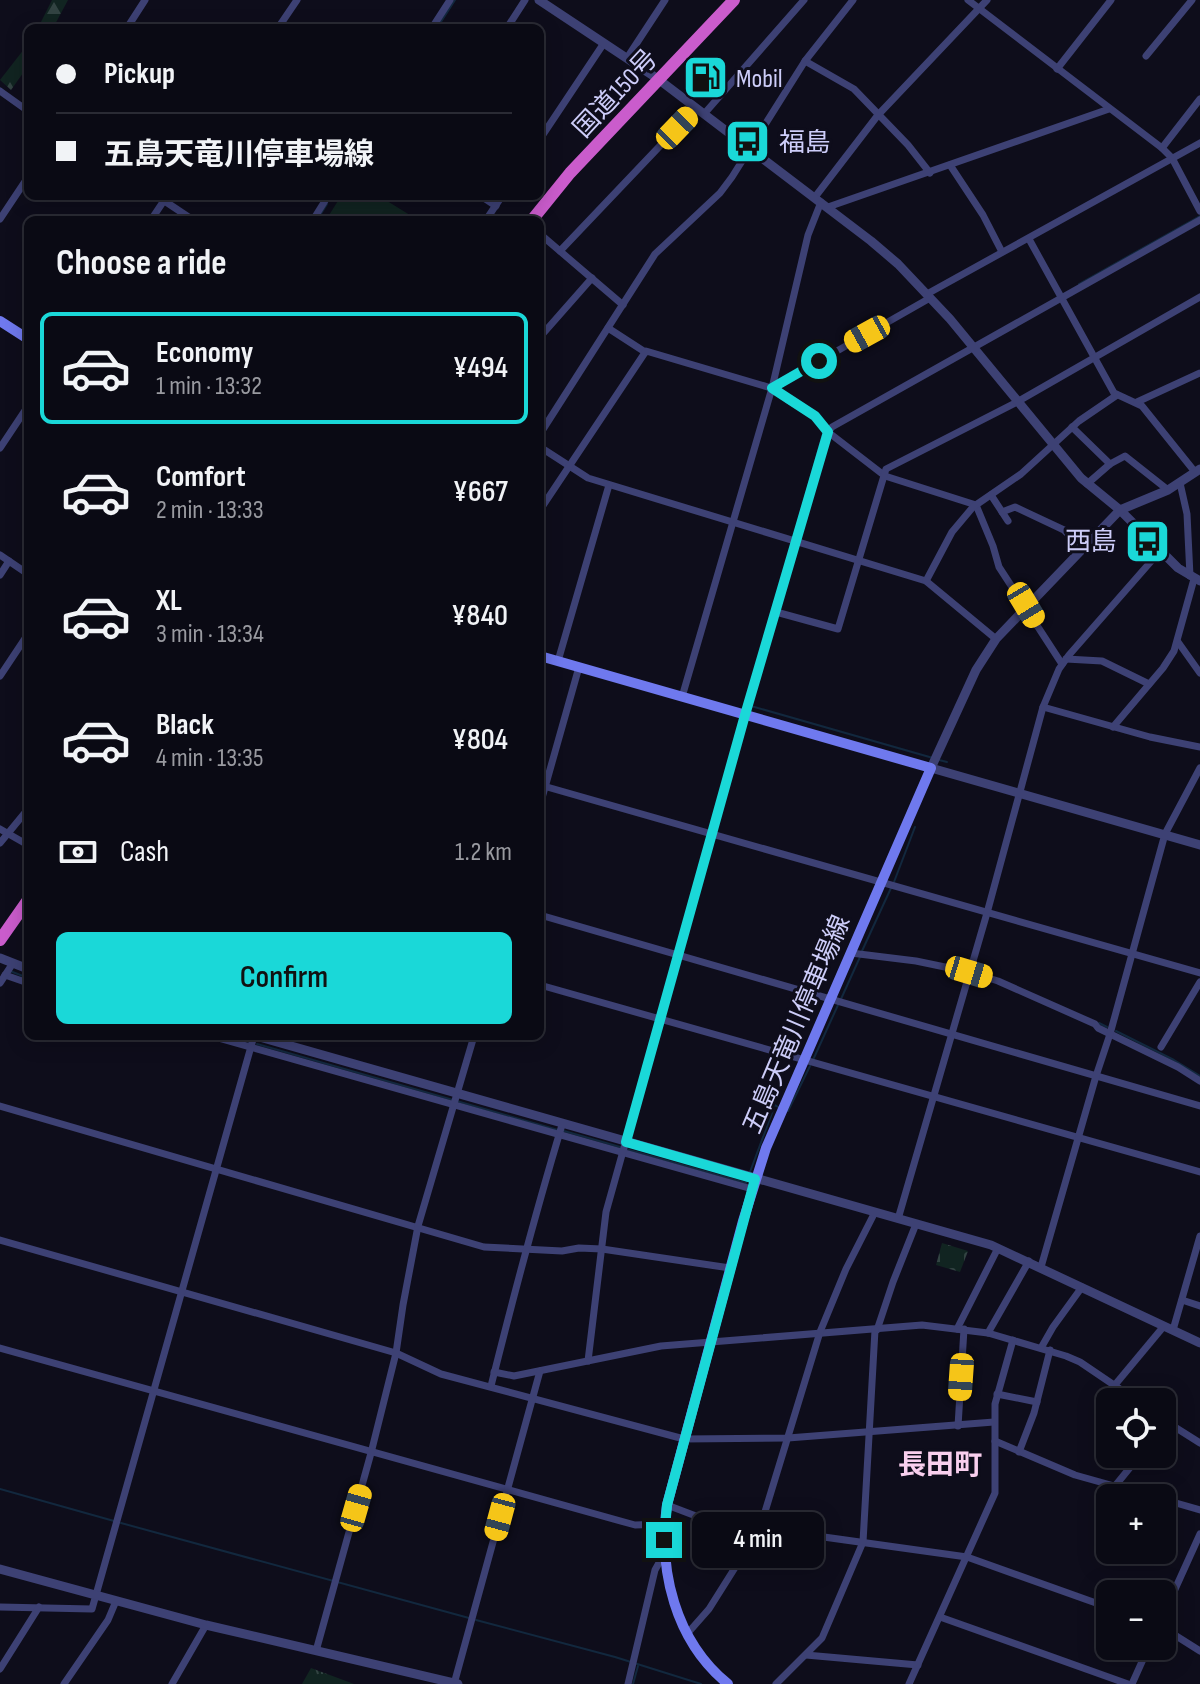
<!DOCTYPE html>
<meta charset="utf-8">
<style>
:root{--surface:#0a0a14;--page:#181822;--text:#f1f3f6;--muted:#999aa0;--line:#2a2b34;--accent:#1ad8d8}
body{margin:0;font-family:"Sofia Sans Condensed","Noto Sans JP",sans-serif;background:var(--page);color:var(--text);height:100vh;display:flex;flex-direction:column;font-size:30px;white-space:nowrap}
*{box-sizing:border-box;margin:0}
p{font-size:26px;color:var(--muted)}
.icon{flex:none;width:44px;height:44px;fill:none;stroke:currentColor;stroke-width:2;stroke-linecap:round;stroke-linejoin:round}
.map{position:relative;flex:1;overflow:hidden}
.details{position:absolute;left:24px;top:216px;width:520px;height:824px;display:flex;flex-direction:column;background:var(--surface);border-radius:12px;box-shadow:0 4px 20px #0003,0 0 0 2px var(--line)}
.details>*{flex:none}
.hud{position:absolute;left:24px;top:24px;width:520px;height:176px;border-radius:12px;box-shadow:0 4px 20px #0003,0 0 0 2px var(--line);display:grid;align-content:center;height:176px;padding:0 32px;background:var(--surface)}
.buttons{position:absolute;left:1096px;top:1388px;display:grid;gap:16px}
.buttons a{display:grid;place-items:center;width:80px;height:80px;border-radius:12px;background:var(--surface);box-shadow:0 4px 20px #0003,0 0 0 2px var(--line);font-size:40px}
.end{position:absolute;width:36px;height:36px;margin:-18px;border:10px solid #1ad8d8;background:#111;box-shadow:0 0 0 4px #111}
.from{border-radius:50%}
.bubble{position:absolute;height:56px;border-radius:12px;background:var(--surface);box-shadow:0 4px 20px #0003,0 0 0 2px var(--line);font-size:26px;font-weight:600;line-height:56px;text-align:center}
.car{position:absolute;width:24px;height:48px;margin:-24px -12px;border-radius:10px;box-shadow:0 0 6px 2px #0007;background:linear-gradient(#f5c518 24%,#345 0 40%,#f5c518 0 76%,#345 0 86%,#f5c518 0)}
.hud b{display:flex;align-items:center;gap:28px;height:76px;font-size:30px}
.hud b+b{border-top:2px solid var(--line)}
.hud i{width:20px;height:20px;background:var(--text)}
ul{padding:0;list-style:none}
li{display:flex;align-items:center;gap:24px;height:112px;margin:0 16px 12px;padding:0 16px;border:4px solid transparent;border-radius:12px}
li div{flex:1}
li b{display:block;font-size:30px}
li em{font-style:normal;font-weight:600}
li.active{border-color:var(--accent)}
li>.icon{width:72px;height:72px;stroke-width:1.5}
h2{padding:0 32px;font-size:36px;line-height:96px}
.pay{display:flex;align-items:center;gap:20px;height:88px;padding:0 32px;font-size:30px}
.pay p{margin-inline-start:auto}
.action{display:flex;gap:16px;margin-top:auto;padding:16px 32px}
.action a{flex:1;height:92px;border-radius:12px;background:var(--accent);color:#111;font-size:32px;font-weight:600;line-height:92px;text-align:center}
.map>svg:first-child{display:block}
.grass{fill:url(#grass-tufts)}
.forest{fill:url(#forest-firs)}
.cemetery{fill:url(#cemetery-stones)}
.pitch{fill:#112421}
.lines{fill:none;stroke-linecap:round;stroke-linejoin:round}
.stream{stroke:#12283e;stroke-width:2}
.minor{stroke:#3d4174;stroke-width:7}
.tertiary{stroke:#3d4174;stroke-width:9}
.secondary{stroke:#6f79ee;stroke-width:10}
.trunk{stroke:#ca5ccc;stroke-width:12}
.route{stroke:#1ad8d8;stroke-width:10}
.labels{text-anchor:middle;stroke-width:6;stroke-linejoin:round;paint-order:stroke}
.poi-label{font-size:26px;fill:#cdcdf9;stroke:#0e0d1b;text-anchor:start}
.street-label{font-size:26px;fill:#cdcdf9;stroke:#0e0d1b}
.neighbourhood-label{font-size:28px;font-weight:bold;fill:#f9cfee;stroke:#0e0d1b}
</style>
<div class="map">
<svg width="1200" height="1684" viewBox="0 0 1200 1684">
<defs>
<pattern id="grass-tufts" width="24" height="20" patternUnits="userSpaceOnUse" patternTransform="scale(2)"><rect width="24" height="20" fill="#112421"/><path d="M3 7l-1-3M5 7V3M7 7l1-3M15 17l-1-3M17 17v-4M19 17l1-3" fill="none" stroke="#324342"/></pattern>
<pattern id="forest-firs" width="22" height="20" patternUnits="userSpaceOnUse" patternTransform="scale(2)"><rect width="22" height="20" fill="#112421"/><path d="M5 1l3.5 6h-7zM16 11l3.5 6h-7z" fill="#324342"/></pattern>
<pattern id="cemetery-stones" width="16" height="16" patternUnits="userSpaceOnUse" patternTransform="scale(2)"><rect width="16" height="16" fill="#112421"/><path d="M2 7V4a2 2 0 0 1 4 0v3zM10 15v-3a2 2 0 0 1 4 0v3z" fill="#324342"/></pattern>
</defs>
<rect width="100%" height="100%" fill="#0e0d1b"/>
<path class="grass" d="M311,1668L354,1684H302Z"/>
<g class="forest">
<path d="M52,0H68L53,28H38Z"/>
<path d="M28,44V66L11,90L0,80Z"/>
</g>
<path class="cemetery" d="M942,1243L968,1251L960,1272L936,1265Z"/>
<path class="pitch" d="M341,196H379L418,220H326Z"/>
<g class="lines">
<g class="stream">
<path d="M437,28L455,0"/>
<path d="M317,220L327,204"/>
<path d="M1079,284L1200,216"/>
<path d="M790,550L824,430"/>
<path d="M751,706L933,758"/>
<path d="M939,760L947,762"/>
<path d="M894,882L915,827"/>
<path d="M862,951L891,888"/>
<path d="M10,971L28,978"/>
<path d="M841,999L860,957"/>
<path d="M1099,1023L1107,1027"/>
<path d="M1116,1031L1174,1060L1200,1076"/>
<path d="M229,1036L250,1042"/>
<path d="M257,1044L558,1130"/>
<path d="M813,1060L838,1005"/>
<path d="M788,1111L810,1066"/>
<path d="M564,1131L620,1147"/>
<path d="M626,1149L746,1183L748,1178"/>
<path d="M750,1172L775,1105L778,1107"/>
<path d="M0,1489L114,1521"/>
<path d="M121,1523L469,1618"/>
<path d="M476,1620L615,1657L701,1684"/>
<path d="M633,1684L638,1666"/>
</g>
<g class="minor">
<path d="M968,0L1162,148L1172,158L1200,211"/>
<path d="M127,28L145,0"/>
<path d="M278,28L297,0"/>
<path d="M432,28L450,0"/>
<path d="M507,28L525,0"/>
<path d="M1146,56L1192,0"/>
<path d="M627,58L665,0"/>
<path d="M805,61L854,89L908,145L930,173"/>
<path d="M1057,69L1111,0"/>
<path d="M0,91L28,111"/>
<path d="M704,114L804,0"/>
<path d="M540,139L604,43"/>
<path d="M1162,148L1200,99"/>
<path d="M950,165L983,215L1002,252"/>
<path d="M157,196L193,220"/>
<path d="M481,196L496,206"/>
<path d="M815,197L878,115L987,0"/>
<path d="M828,207L1109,109"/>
<path d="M0,219L28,177"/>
<path d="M151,220L167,196"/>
<path d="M313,220L328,196"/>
<path d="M486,220L502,196"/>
<path d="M540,234L623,305"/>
<path d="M1029,239L1114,393L1142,406L1195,472"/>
<path d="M560,251L696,108"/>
<path d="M927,294L1200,143"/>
<path d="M608,328L645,352"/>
<path d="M540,337L592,278"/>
<path d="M772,388L930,298"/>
<path d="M1137,402L1200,373"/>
<path d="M1072,427L1110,464"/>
<path d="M540,434L655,254L720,193L732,177L805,61L853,0"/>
<path d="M540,447L588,478L926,581L996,639"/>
<path d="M0,448L28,406"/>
<path d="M1180,483L1187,514L1190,576"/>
<path d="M1087,484L1110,464L1125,456L1168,490"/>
<path d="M991,495L1008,521"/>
<path d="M540,510L646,351L778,390L788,400L815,416L828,432L885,476L976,505L993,546L999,567L1062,664"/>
<path d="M1002,512L1015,507L1064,530L1082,549"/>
<path d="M0,555L28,574"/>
<path d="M0,575L9,561"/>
<path d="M926,581L952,532L973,507L1021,474L1079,421L1117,395"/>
<path d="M776,612L838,629L886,469L1017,402L1200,297"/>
<path d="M1178,642L1200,673"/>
<path d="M1066,659L1102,661L1149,684"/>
<path d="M558,661L609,485"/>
<path d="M0,676L28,634"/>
<path d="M682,697L772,388L808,235L821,202"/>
<path d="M1043,707L1150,737L1200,747"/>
<path d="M1113,727L1163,668L1174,651L1194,579"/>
<path d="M540,785L1200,973"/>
<path d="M540,805L579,667"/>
<path d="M0,829L28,845"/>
<path d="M0,843L28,809"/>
<path d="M540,915L1200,1106"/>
<path d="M851,953L916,961L969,972L998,981L1095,1024L1098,1028L1178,1067L1200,1081"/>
<path d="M5,975L28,983"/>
<path d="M0,983L13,963"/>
<path d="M540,985L1200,1172"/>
<path d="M211,1036L752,1189"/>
<path d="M1161,1047L1200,982"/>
<path d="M0,1106L484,1247L562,1251L579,1248L602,1249L730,1268"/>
<path d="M898,1219L987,913L1043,707L1059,669L1069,655L1161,550"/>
<path d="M0,1240L396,1353L441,1374L684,1439L788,1438L994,1422"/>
<path d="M1041,1267L1096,1076L1110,1034L1165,834L1200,768"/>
<path d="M1182,1300L1200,1306"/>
<path d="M957,1329L998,1248"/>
<path d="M877,1330L893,1282L916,1224"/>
<path d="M1173,1330L1200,1236"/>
<path d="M988,1333L1029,1261"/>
<path d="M0,1348L635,1525L664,1524"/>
<path d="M1041,1348L1053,1327L1082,1287"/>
<path d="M588,1361L606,1212L745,715L828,432L832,427L1200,220"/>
<path d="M494,1372L514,1376L661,1346L922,1325L988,1333L1066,1356L1080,1362L1139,1402"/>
<path d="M491,1386C513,1298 536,1211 562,1125"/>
<path d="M1114,1386L1164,1326"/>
<path d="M997,1394L1037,1402"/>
<path d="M1162,1419L1200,1443"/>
<path d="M958,1426L964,1329"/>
<path d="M995,1441L1075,1475L1157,1498"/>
<path d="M1019,1452L1034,1413L1050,1350"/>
<path d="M1115,1486L1141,1454"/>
<path d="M1162,1499L1200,1510"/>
<path d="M667,1505L709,1521L967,1557L1110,1608"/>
<path d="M0,1607L92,1609L254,1036"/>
<path d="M940,1617L1128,1684"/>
<path d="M1162,1618L1200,1534"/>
<path d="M1162,1627L1200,1651"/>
<path d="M687,1634L709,1609L760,1528L820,1332L846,1269L875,1212"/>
<path d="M316,1651L371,1453L396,1353L403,1305L418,1226L474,1036"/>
<path d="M806,1655L918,1665"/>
<path d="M0,1669L39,1607"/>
<path d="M64,1684L108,1620L116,1601"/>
<path d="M172,1684L206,1625"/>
<path d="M454,1684L540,1371"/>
<path d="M628,1684L655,1570L664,1554"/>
<path d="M776,1684L822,1638L863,1542L875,1330"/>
<path d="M909,1684L995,1493V1404L1013,1340"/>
<path d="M1132,1684L1149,1646"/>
</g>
<g class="tertiary">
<path d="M539,0L658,79L871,241L898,264L950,319L1081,478L1120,510L1178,568L1200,581"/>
<path d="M1200,469L1168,490L1120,510L996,639L976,670L931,768L1200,845"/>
<path d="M0,958L28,969"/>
<path d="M256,1036L991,1245L1200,1343"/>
<path d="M0,1569L206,1625L458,1684"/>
</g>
<g class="secondary">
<path d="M0,321L28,339"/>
<path d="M540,656L931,768L766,1148L743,1221L667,1505C658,1570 675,1641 728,1684"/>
</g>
<g class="trunk">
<path d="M532,220L570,173L734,0"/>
<path d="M0,940L28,900"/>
</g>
</g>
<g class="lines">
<path class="route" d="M664,1540L667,1505L755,1179L626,1142L745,715L828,432L815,416L772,388L819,361"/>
</g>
<defs>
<symbol id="fuel-square" viewBox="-11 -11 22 22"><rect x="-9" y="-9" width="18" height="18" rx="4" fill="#1ad8d8" stroke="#0e0d1b"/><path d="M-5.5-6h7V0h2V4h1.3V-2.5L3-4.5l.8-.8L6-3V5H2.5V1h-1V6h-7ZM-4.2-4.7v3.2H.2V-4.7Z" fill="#111"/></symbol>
<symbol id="bus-square" viewBox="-11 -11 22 22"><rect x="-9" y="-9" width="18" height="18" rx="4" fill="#1ad8d8" stroke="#0e0d1b"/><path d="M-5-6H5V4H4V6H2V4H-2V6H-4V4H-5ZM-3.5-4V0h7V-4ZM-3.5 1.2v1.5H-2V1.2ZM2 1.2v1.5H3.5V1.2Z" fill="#111"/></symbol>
</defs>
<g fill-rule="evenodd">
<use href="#fuel-square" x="680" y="52" width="51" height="51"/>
<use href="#bus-square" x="722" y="116" width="51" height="51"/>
<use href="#bus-square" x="1122" y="516" width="51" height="51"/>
</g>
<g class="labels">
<g class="poi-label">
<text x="736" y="87">Mobil</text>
<text x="779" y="151">福島</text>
<text x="1117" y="550" text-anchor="end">西島</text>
</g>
<g class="street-label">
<text transform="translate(615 93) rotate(-47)" y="9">国道150号</text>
<text transform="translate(796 1024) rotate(-67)" y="9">五島天竜川停車場線</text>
</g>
<g class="neighbourhood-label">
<text x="940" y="1474">長田町</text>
</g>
</g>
</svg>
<div class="buttons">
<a><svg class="icon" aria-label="locate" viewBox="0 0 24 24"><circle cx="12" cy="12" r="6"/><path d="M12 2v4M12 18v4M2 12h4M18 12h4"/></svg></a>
<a>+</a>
<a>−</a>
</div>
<i class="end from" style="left:819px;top:361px"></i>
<i class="end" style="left:664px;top:1540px"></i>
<div class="bubble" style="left:692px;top:1512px;width:132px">4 min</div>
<i class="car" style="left:677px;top:128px;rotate:44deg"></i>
<i class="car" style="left:867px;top:334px;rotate:241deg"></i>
<i class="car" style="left:1026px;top:605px;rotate:149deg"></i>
<i class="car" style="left:969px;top:972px;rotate:107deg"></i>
<i class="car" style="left:961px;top:1377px;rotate:184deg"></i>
<i class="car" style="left:356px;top:1508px;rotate:16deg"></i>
<i class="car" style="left:500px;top:1517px;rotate:195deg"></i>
<div class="hud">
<b><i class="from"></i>Pickup</b>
<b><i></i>五島天竜川停車場線</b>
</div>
<section class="details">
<h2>Choose a ride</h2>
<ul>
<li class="active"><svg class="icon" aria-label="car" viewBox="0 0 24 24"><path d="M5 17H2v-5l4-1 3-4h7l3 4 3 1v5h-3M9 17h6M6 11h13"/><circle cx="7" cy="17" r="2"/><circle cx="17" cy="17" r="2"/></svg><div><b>Economy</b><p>1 min · 13:32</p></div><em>¥494</em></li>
<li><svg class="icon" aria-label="car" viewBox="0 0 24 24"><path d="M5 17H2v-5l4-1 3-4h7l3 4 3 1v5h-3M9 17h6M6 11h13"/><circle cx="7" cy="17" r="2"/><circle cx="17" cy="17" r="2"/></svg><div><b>Comfort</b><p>2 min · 13:33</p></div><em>¥667</em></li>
<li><svg class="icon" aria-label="car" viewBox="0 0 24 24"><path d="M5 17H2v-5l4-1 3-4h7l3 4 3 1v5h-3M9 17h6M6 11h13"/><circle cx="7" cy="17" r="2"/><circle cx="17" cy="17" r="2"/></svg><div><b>XL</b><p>3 min · 13:34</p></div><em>¥840</em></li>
<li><svg class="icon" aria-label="car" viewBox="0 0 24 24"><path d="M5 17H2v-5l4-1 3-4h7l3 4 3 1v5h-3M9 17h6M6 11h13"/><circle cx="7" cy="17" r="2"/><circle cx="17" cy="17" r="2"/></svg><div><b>Black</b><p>4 min · 13:35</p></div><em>¥804</em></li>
</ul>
<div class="pay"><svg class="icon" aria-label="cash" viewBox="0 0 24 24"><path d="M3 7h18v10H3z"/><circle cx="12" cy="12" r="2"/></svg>Cash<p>1.2 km</p></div>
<div class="action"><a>Confirm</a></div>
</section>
</div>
